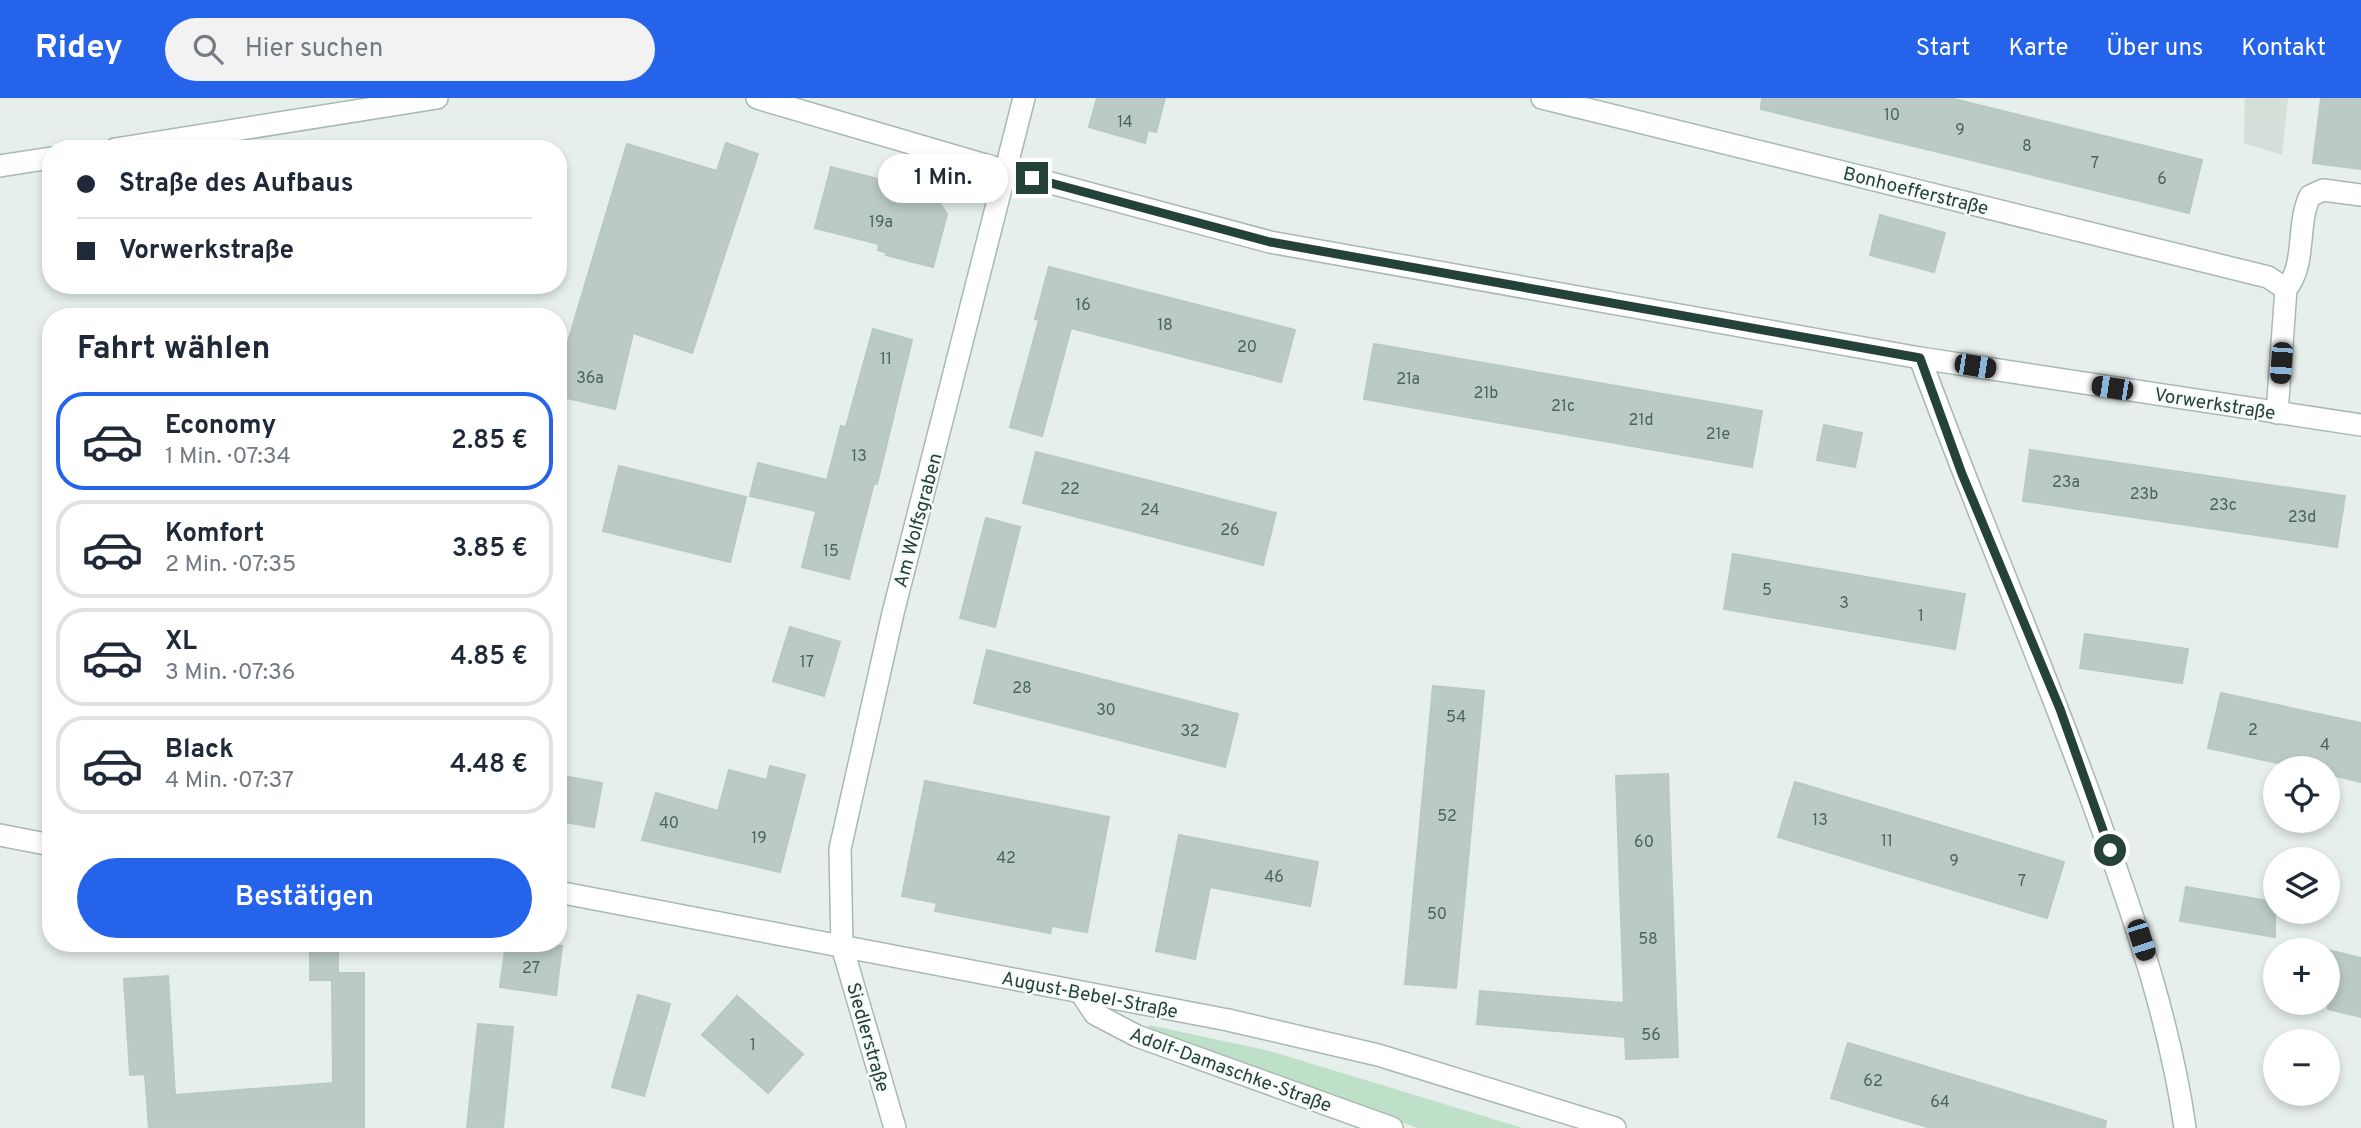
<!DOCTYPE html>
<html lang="de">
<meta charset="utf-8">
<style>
:root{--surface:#fff;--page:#f2f2f3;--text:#1f2937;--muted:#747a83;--line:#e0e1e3;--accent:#2563eb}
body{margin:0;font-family:Overpass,sans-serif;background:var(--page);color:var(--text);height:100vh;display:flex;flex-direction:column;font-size:26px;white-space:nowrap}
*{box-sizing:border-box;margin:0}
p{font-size:23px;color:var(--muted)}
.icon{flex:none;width:38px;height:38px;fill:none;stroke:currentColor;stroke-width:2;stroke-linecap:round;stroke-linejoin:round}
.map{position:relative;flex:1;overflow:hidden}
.panel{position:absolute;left:42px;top:210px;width:525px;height:644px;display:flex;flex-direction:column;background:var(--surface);border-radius:28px;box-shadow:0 4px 10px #0003}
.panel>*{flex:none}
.guide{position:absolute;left:42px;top:42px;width:525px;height:154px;border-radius:28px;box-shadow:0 4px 10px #0003;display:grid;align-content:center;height:154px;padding:0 35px;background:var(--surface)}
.controls{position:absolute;left:2263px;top:658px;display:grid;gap:14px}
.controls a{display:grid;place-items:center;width:77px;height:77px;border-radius:50%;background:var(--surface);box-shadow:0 4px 10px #0003;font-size:35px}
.end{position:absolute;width:32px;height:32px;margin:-16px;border:9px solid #24423a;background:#fff;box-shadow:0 0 0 4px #fff}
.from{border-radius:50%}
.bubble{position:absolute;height:49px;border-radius:24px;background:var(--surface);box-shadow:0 4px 10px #0003;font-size:23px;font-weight:600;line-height:49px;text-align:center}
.car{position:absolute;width:21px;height:42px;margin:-21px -10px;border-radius:9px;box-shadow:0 0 5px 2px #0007;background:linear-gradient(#222 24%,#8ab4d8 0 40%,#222 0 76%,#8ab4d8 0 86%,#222 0)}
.guide b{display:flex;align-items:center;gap:24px;height:66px;font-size:26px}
.guide b+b{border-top:2px solid var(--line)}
.guide i{width:18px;height:18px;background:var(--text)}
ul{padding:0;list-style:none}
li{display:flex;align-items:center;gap:21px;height:98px;margin:0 14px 10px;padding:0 21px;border:4px solid var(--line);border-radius:28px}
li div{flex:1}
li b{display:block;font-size:26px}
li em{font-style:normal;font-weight:600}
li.current{border-color:var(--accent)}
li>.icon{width:63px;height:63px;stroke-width:1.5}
h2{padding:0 35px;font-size:32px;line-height:84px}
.button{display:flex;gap:14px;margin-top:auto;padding:14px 35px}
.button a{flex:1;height:80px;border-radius:42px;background:var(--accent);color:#fff;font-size:28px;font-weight:600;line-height:80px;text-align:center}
header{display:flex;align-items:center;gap:42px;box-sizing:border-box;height:98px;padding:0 35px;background:var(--accent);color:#fff}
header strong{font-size:33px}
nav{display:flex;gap:38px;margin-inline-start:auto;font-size:24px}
.search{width:490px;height:63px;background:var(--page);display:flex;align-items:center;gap:18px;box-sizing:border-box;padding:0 24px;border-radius:38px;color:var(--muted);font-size:26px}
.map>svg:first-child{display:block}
.built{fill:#d4dfda}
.green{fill:#bfe0c8}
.building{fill:#bbcac4;stroke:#b8c9c2;stroke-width:2}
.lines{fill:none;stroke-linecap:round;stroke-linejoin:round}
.minor-casing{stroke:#a8b8b2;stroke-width:24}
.minor{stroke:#fff;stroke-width:21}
.route{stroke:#24423a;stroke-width:9}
.labels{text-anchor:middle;stroke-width:5;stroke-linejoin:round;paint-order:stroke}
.number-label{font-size:16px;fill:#4a645c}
.street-label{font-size:19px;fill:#24423a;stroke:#f7fbf9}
</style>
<header>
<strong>Ridey</strong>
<div class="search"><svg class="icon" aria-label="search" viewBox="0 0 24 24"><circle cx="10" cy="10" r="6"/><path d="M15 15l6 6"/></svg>Hier suchen</div>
<nav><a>Start</a><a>Karte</a><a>Über uns</a><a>Kontakt</a></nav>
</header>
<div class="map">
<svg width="2361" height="1030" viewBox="0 0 2361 1030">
<rect width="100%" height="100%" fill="#e6efeb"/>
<path class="built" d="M2245,0H2288L2282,57L2244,45Z"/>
<path class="green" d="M1149,927L1270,953L1523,1030H1418L1148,933Z"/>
<g class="building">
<path d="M1097,0H1165L1156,34L1148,32L1145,45L1089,29Z"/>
<path d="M1762,0H1950L2202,62L2189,115L1761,11Z"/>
<path d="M2321,0H2361V71L2313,65Z"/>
<path d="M726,45L758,56L692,255L633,235L615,311L558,298V277L627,46L717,73Z"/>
<path d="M831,69L933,95L947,116L933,169L886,157L887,155L878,152L879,146L815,130Z"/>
<path d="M1880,117L1945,135L1934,174L1870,157Z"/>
<path d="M1049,169L1295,232L1281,284L1071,230L1042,338L1010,329L1039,222L1035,221Z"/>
<path d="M873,231L912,242L877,386L874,385L849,481L802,469L816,413L750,398L758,365L827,382L841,328L846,329Z"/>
<path d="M1374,246L1762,313L1752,369L1364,301Z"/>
<path d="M1824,327L1862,335L1855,369L1817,362Z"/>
<path d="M2030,352L2345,398L2337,449L2023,403Z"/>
<path d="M1036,354L1276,415L1263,467L1023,405Z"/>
<path d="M619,368L746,399L730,464L603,433Z"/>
<path d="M986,420L1020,429L995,529L960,520Z"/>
<path d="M1733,456L1965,496L1955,551L1724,511Z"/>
<path d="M790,529L840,544L824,598L773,583Z"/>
<path d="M2085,536L2188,551L2182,585L2080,570Z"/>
<path d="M987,552L1238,616L1225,669L974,605Z"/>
<path d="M1433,588L1484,593L1456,890L1405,886Z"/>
<path d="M2221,595L2361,625V684L2328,676V670H2301L2208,650Z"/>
<path d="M770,668L805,677L780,774L642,742L656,695L718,713L729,672L767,682Z"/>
<path d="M1668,676L1678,959L1626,961L1625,939L1477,926L1480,893L1624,905L1616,678Z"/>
<path d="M558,677L602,685L594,729L558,723Z"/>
<path d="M925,683L1109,719L1087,834L1052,828L1050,835L935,813L937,805L902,798Z"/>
<path d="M1795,684L2064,764L2047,820L1778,739Z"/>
<path d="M1179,737L1318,764L1310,808L1210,789L1195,861L1156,853Z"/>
<path d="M2186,789L2275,804V839L2180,823Z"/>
<path d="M506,845L562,848L556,897L500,889Z"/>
<path d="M310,846L338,847V875H364V1030H149L145,976L130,977L124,881L168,878L175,997L333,985L332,882H310Z"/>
<path d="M2328,852L2361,860V919L2328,911Z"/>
<path d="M638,897L670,906L644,998L612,989Z"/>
<path d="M737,898L803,956L768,995L702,937Z"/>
<path d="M478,926L513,929L503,1030H467Z"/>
<path d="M1848,945L2106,1023L2105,1030H1931L1831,1000Z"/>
</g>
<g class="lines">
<defs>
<g id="minor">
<path d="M757,0L1006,73L1270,144L1920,260L2361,327"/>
<path d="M1542,0L2268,179L2286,191"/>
<path d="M115,51L437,0"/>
<path d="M0,68L51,60"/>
<path d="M1920,260C1979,421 2048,577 2105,739C2139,834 2171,930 2185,1030"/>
<path d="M2277,315L2286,191C2307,166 2296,127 2310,98L2323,92L2361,97"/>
<path d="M0,737L51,747"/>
<path d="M558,794L1228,922L1378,957L1615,1030"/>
<path d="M1081,895L1095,916L1137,938L1392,1030"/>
<path d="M895,1030L842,848L840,751L893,515L1024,0"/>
</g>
</defs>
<use href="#minor" class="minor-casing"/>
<use href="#minor" class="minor"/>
</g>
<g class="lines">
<path class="route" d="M1032,80L1270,144L1920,260L1962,376L2060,611L2110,752"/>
</g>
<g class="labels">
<g class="number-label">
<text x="1892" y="22">10</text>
<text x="1125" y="29">14</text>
<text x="1960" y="37">9</text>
<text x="2027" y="53">8</text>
<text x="2095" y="70">7</text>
<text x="2162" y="86">6</text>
<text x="881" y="129">19a</text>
<text x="1083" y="212">16</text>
<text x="1165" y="232">18</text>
<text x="1247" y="254">20</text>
<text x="886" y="266">11</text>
<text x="590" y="285">36a</text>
<text x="1408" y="286">21a</text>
<text x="1486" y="300">21b</text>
<text x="1563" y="313">21c</text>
<text x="1641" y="327">21d</text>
<text x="1718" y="341">21e</text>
<text x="859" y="363">13</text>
<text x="2066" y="389">23a</text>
<text x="1070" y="396">22</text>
<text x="2144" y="401">23b</text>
<text x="2223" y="412">23c</text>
<text x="1150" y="417">24</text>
<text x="2302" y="424">23d</text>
<text x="1230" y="437">26</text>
<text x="831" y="458">15</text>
<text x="1767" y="497">5</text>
<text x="1844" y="510">3</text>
<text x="1921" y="523">1</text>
<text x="807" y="569">17</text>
<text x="1022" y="595">28</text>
<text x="1106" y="617">30</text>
<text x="1456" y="624">54</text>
<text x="2253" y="637">2</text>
<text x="1190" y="638">32</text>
<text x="2325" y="652">4</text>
<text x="1447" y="723">52</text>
<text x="1820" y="727">13</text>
<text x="669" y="730">40</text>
<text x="759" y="745">19</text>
<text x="1887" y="748">11</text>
<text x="1644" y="749">60</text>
<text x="1006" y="765">42</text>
<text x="1954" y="768">9</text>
<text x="1274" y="784">46</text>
<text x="2022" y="788">7</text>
<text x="1437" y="821">50</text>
<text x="1648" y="846">58</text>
<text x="531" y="875">27</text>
<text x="1651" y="942">56</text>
<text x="753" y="952">1</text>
<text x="1873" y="988">62</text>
<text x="1940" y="1009">64</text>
</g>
<g class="street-label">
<text transform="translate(1916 92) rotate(14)" y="7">Bonhoefferstraße</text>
<text transform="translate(2215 305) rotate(9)" y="7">Vorwerkstraße</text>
<text transform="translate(917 422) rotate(-75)" y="7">Am Wolfsgraben</text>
<text transform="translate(1090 896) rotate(11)" y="7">August-Bebel-Straße</text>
<text transform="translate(869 939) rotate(74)" y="7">Siedlerstraße</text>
<text transform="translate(1231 971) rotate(20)" y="7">Adolf-Damaschke-Straße</text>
</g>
</g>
</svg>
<div class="controls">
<a><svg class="icon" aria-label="locate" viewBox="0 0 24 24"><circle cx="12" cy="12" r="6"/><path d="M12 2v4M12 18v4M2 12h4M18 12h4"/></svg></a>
<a><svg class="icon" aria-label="layers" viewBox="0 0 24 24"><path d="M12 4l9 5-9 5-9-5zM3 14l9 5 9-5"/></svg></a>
<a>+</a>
<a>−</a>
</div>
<i class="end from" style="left:2110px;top:752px"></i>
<i class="end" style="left:1032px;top:80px"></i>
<div class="bubble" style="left:878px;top:56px;width:130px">1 Min.</div>
<i class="car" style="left:2281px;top:265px;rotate:184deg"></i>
<i class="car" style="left:1975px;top:268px;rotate:99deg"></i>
<i class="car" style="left:2112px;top:290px;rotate:279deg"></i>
<i class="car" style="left:2141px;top:842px;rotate:162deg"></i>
<div class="guide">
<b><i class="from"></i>Straße des Aufbaus</b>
<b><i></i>Vorwerkstraße</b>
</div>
<section class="panel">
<h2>Fahrt wählen</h2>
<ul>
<li class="current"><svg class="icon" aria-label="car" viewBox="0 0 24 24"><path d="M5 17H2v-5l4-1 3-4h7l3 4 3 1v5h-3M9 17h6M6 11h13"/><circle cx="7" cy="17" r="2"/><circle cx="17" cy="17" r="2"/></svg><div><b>Economy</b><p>1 Min. · 07:34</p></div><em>2.85 €</em></li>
<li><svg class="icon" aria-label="car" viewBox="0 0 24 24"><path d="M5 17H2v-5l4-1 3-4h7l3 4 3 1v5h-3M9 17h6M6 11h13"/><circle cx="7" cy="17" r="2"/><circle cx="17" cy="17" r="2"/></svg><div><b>Komfort</b><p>2 Min. · 07:35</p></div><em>3.85 €</em></li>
<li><svg class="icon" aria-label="car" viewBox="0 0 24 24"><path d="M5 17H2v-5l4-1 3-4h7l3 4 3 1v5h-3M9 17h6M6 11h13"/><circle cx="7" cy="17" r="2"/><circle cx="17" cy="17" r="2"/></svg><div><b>XL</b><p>3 Min. · 07:36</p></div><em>4.85 €</em></li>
<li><svg class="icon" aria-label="car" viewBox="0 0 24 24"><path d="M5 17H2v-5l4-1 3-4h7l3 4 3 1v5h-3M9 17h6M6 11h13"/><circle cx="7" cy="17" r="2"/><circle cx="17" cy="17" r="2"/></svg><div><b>Black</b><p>4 Min. · 07:37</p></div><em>4.48 €</em></li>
</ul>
<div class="button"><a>Bestätigen</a></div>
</section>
</div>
